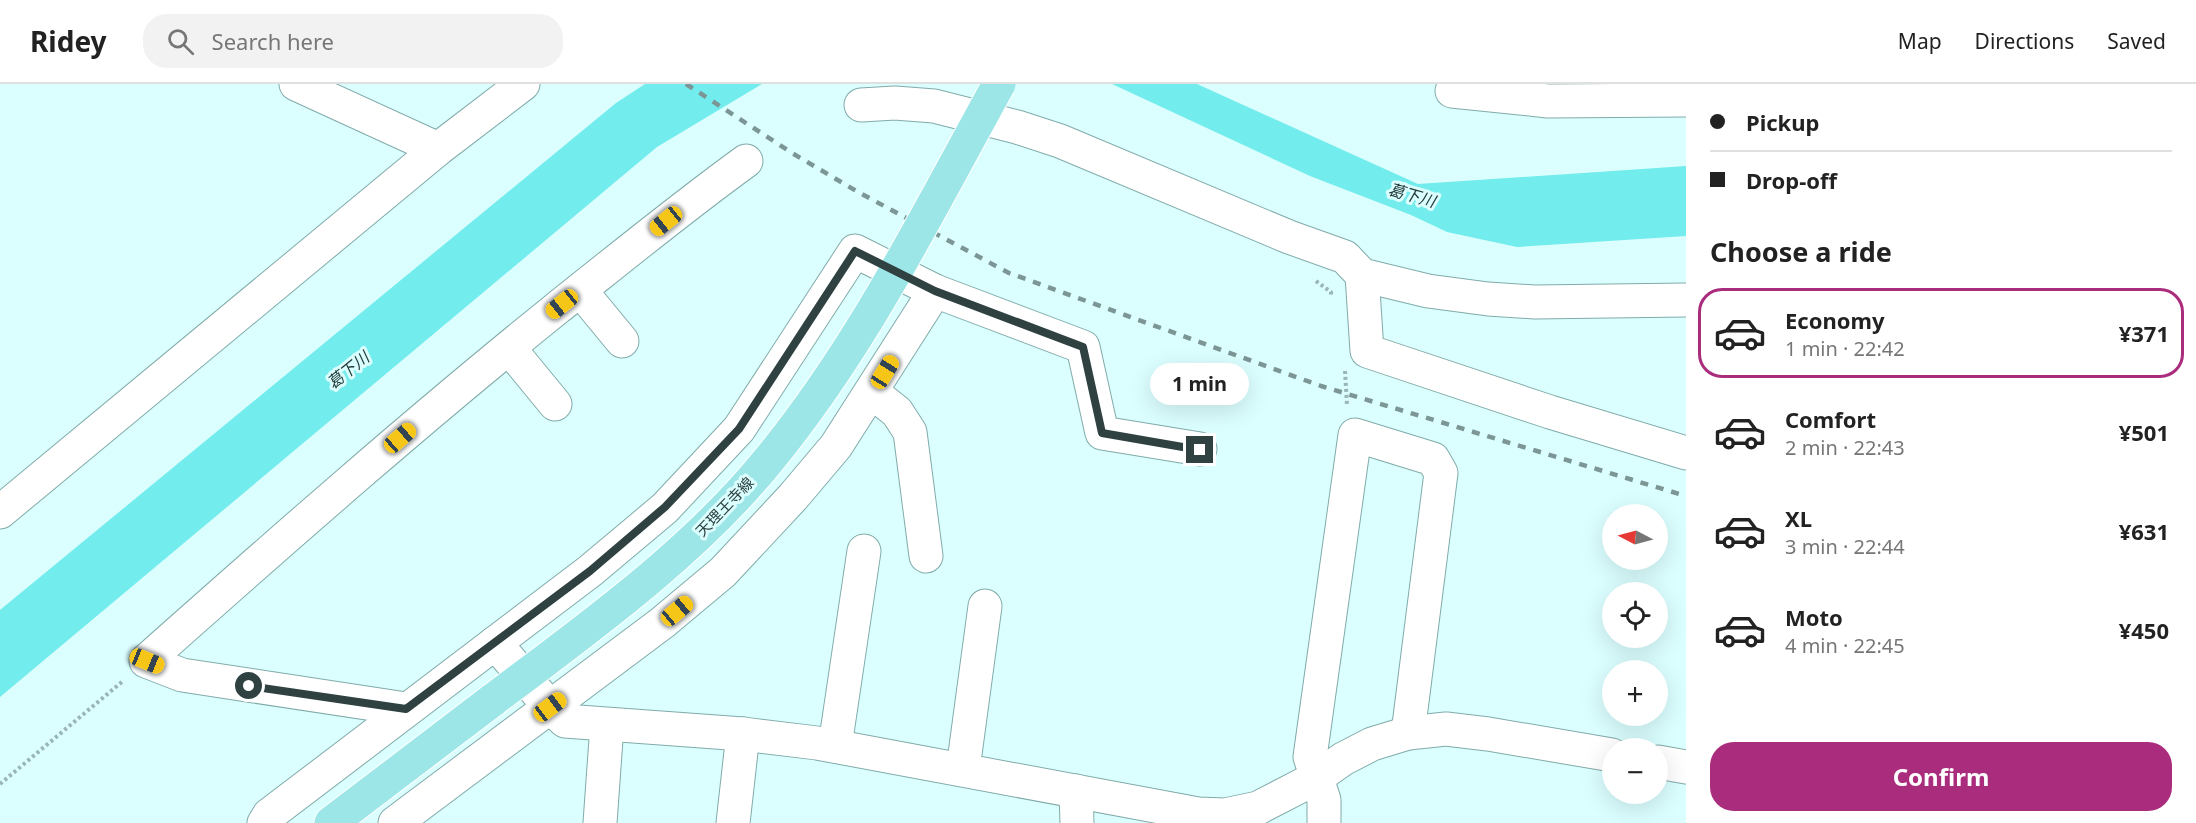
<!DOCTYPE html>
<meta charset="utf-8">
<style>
:root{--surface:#fff;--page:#f2f2f2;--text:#222;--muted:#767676;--line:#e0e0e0;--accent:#aa2d7d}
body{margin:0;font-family:"Noto Sans","Noto Sans JP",sans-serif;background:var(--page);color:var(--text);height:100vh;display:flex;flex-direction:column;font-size:22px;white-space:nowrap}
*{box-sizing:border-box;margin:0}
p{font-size:20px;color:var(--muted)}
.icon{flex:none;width:33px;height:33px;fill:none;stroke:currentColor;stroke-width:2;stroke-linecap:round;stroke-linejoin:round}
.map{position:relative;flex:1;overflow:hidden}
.drawer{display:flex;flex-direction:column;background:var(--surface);width:510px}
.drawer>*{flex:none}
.banner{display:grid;align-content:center;height:132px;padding:0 24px;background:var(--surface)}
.needle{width:39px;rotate:276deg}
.tools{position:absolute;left:1602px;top:420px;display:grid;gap:12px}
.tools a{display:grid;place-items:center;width:66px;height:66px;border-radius:50%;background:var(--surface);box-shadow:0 6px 24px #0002;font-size:30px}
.end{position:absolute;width:27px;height:27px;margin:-14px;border:8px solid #2f4141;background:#fff;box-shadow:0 0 0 3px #fff}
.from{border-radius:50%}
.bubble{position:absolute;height:42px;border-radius:21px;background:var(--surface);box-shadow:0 6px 24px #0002;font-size:20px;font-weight:700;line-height:42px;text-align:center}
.car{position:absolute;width:18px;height:36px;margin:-18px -9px;border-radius:8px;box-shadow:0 0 4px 2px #0007;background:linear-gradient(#f5c518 24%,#345 0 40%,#f5c518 0 76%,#345 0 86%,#f5c518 0)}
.banner b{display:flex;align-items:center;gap:21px;height:57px;font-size:22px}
.banner b+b{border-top:2px solid var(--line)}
.banner i{width:15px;height:15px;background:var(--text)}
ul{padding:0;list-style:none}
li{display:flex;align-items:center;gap:18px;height:90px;margin:0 12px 9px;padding:0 12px;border:3px solid transparent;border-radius:24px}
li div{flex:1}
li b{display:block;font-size:22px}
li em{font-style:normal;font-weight:700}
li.current{border-color:var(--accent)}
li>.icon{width:54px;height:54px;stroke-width:1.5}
h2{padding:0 24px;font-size:27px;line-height:72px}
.primary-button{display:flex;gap:12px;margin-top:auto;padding:12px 24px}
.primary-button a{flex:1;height:69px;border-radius:24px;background:var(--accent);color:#fff;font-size:24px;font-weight:700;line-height:69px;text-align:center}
header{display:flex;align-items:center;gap:36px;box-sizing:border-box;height:84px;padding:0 30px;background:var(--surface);border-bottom:2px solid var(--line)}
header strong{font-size:28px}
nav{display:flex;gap:33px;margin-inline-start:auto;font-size:21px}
.search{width:420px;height:54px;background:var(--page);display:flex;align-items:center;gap:15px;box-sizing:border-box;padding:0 21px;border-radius:24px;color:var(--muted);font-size:22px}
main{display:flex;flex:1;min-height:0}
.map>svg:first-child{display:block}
.water{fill:#72eced}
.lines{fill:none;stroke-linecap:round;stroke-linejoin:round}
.minor-casing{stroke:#81abaa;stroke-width:35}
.major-casing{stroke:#fff;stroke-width:35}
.path{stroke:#99b5b5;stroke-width:4;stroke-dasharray:3 3;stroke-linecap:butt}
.minor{stroke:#fff;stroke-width:33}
.major{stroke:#9ce6e7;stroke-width:33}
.rail{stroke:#7c9595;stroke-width:4.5;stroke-dasharray:8 8;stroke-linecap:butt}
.major-bridge-casing{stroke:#fff;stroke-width:35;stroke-linecap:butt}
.major-bridge{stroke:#9ce6e7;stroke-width:33}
.route{stroke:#2f4141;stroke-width:8}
.labels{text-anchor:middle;stroke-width:6;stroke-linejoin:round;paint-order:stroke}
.street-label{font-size:15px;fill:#2f4141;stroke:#dbfefe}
.water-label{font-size:16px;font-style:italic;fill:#1f3535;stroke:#dbfefe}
</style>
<header>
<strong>Ridey</strong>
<div class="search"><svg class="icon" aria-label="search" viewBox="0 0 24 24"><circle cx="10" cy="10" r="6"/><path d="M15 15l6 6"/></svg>Search here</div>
<nav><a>Map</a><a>Directions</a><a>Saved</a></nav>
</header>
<main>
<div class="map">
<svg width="1686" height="739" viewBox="0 0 1686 739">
<rect width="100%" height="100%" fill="#dbfefe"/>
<g class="water">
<path d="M645,0H762L657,63L0,613V526L616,19Z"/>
<path d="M1112,0H1197L1418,100L1686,82V152L1517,163L1447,148L1411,131L1310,92Z"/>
</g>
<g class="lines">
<defs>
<g id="minor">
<path d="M296,0L438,65"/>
<path d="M1455,0L1452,7L1548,17L1686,16"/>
<path d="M861,21L895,19L934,22L1017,43L1060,57L1289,153L1345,173L1362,191L1428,207L1488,215L1535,218L1686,216"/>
<path d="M1362,191L1367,267L1550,328L1686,369"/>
<path d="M580,206L622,257"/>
<path d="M509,264L555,320"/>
<path d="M872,308L897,328L910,348L926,472"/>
<path d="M0,428L438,65L523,0"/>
<path d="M495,559L550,623L565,637L743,650L817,659L1198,730L1225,731L1258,724L1316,694L1343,675L1372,660L1408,649L1446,645L1488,650L1612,671"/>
<path d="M406,625L182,591L146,577C281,457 416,338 556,225C619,175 681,124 746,77"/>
<path d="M835,662L864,467"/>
<path d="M1658,678L1686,683"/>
<path d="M963,685L985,522"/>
<path d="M1076,707L1077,739"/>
<path d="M264,739L269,731L590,487L665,424L739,345L855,167L935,207L1083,263L1102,349L1200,365"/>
<path d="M395,739L662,539L723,488L793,413L836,362L935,207"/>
<path d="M600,739L607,641"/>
<path d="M733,739L743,650"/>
<path d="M1324,739V716L1310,673L1355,351L1433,375L1441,389L1408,649"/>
</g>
<path id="major" d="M331,739L494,615"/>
</defs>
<use href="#minor" class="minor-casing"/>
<use href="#major" class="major-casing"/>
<g class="path">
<path d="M1316,197L1331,208V211"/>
<path d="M1345,287L1347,321"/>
<path d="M0,700L123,597"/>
</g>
<use href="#minor" class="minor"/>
<use href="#major" class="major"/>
<path class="rail" d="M686,0L792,69L858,108L1009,189L1321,302L1686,412"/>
<defs>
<path id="major-bridge" d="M494,615C587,545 693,469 767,378C862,263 927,130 999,0"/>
</defs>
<use href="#major-bridge" class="major-bridge-casing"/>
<use href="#major-bridge" class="major-bridge"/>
</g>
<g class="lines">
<path class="route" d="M249,602L406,625L590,487L665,423L739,345L855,167L935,207L1083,263L1102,349L1200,366"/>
</g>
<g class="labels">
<g class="street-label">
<text transform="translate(725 423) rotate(-46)" y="5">天理王寺線</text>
</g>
<g class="water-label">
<text transform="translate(1412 111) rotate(16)" y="6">葛下川</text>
<text transform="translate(348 286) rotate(-39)" y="6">葛下川</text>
</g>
</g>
</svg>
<div class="tools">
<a><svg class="needle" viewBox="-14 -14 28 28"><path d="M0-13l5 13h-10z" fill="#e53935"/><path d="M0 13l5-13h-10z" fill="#767676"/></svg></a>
<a><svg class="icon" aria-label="locate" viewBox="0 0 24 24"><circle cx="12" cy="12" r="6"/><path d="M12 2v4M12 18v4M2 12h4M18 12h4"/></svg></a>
<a>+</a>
<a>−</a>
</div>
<i class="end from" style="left:249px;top:602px"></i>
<i class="end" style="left:1200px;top:366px"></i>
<div class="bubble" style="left:1150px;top:279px;width:99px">1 min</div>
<i class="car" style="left:666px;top:137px;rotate:231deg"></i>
<i class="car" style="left:562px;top:220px;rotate:231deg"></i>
<i class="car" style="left:885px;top:288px;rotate:32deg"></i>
<i class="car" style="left:400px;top:354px;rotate:49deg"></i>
<i class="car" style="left:677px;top:527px;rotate:50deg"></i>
<i class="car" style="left:147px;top:577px;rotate:112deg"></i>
<i class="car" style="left:550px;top:623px;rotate:53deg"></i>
</div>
<section class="drawer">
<div class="banner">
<b><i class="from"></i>Pickup</b>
<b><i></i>Drop-off</b>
</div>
<h2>Choose a ride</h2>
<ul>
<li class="current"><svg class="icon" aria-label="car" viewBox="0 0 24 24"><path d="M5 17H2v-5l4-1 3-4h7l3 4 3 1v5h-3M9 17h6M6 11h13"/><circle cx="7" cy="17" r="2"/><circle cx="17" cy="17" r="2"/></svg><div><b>Economy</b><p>1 min · 22:42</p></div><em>¥371</em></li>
<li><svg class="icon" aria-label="car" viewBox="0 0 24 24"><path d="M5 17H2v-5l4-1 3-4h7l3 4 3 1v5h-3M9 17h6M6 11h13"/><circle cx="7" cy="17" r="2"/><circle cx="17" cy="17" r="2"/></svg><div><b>Comfort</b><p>2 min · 22:43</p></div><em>¥501</em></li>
<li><svg class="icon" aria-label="car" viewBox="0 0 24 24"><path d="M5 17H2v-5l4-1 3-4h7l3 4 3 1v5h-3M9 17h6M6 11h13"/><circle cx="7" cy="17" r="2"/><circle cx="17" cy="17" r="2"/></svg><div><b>XL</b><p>3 min · 22:44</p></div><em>¥631</em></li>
<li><svg class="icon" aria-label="car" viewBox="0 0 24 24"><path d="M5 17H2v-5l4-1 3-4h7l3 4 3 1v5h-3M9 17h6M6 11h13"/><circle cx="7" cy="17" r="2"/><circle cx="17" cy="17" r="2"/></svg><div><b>Moto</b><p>4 min · 22:45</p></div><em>¥450</em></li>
</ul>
<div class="primary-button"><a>Confirm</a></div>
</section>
</main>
